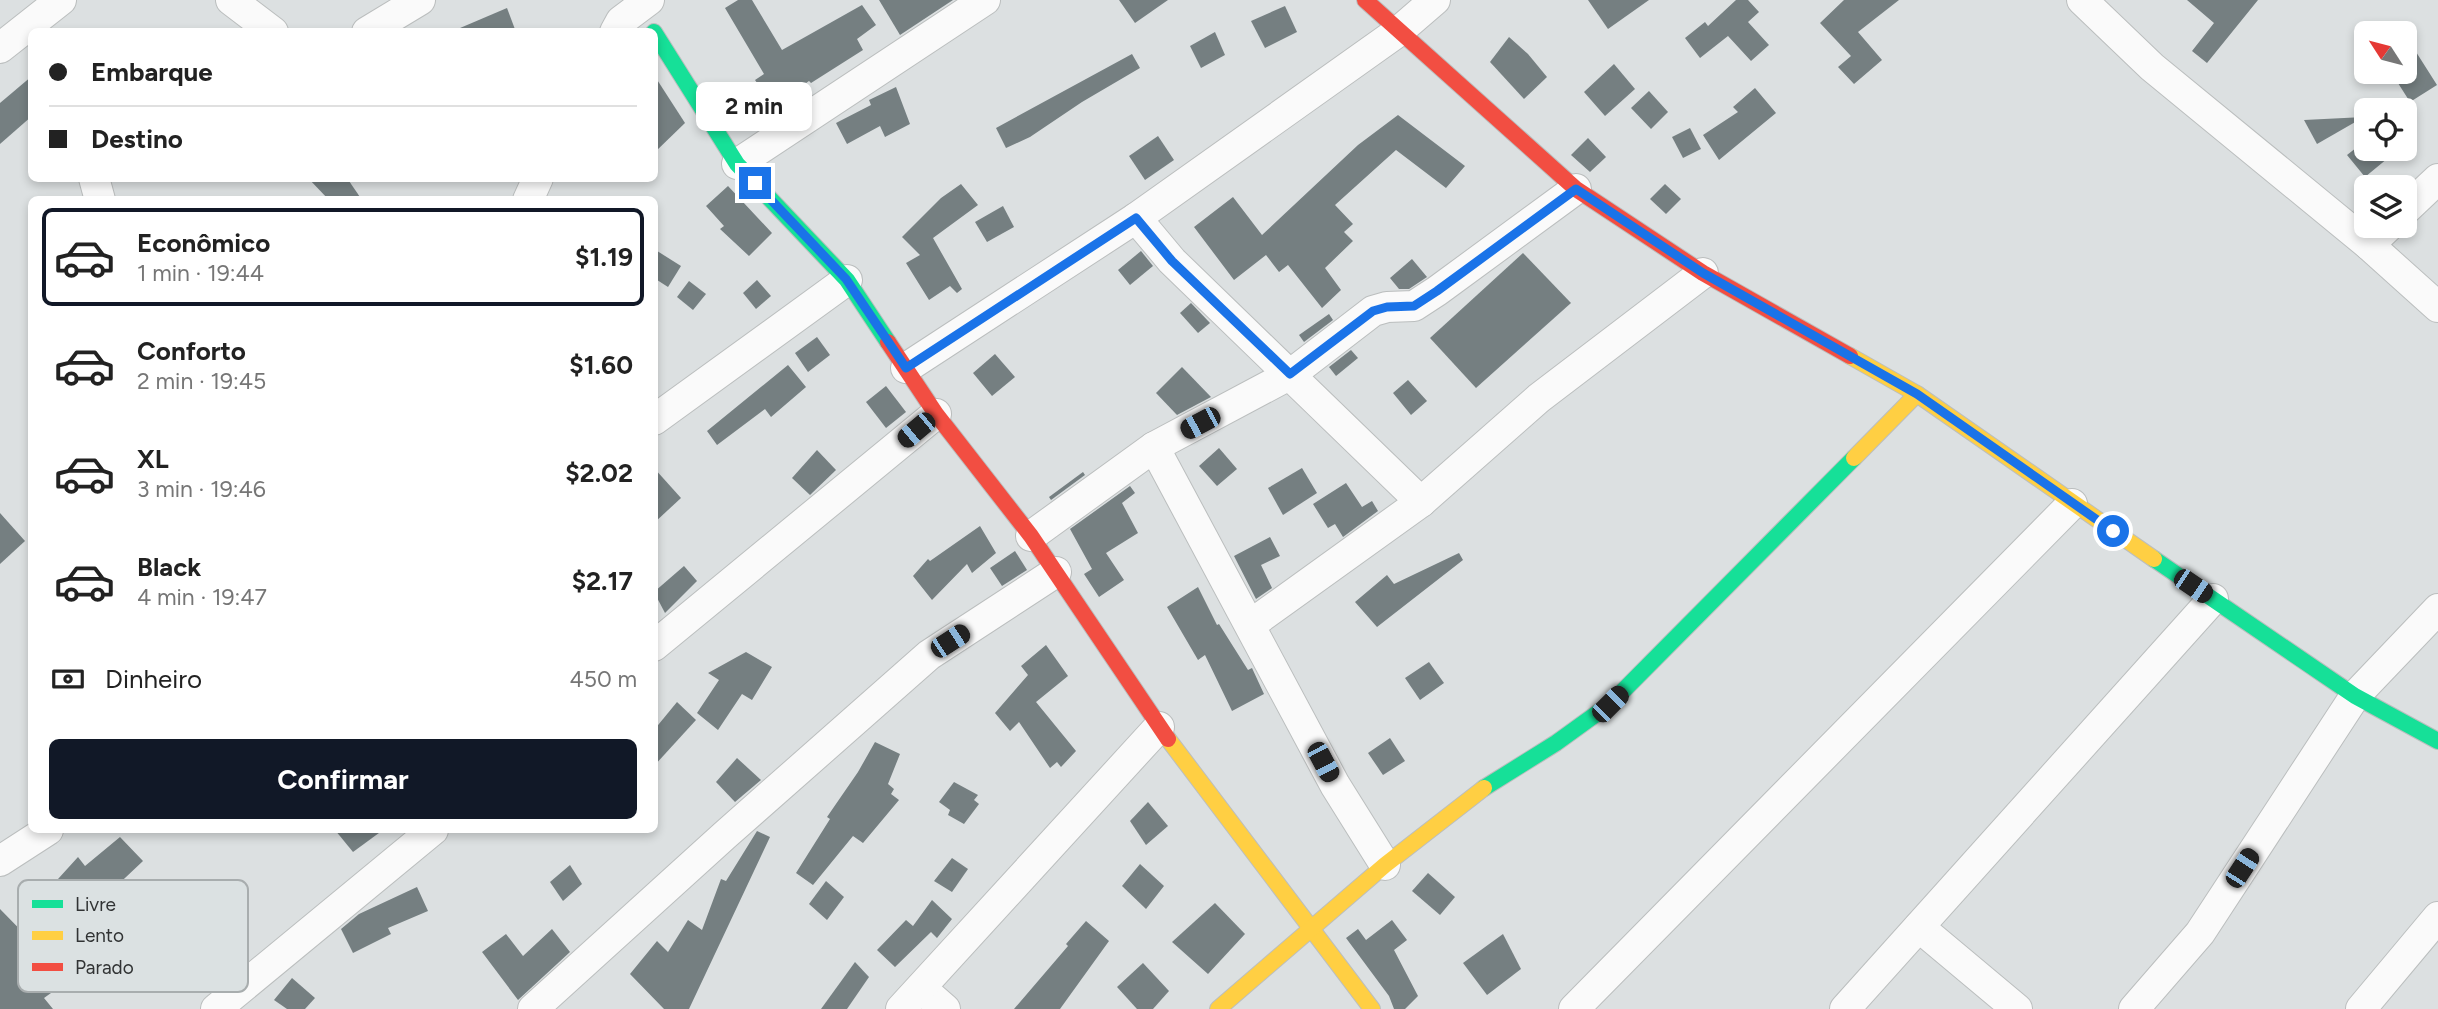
<!DOCTYPE html>
<html lang="pt">
<meta charset="utf-8">
<style>
:root{--surface:#fff;--page:#f6f6f6;--text:#222;--muted:#767676;--line:#e0e0e0;--accent:#111827}
body{margin:0;font-family:Figtree,sans-serif;background:var(--page);color:var(--text);height:100vh;display:flex;flex-direction:column;font-size:26px;white-space:nowrap}
*{box-sizing:border-box;margin:0}
p{font-size:23px;color:var(--muted)}
.icon{flex:none;width:38px;height:38px;fill:none;stroke:currentColor;stroke-width:2;stroke-linecap:round;stroke-linejoin:round}
.map{position:relative;flex:1;overflow:hidden}
.sheet{position:absolute;left:28px;top:196px;width:630px;height:637px;display:flex;flex-direction:column;background:var(--surface);border-radius:10px;box-shadow:0 4px 10px #0003}
.sheet>*{flex:none}
.banner{position:absolute;left:28px;top:28px;width:630px;height:154px;border-radius:10px;box-shadow:0 4px 10px #0003;display:grid;align-content:center;height:154px;padding:0 21px;background:var(--surface)}
.needle{width:46px;rotate:306deg}
.buttons{position:absolute;left:2354px;top:21px;display:grid;gap:14px}
.buttons a{display:grid;place-items:center;width:63px;height:63px;border-radius:10px;background:var(--surface);box-shadow:0 4px 10px #0003;font-size:35px}
.end{position:absolute;width:32px;height:32px;margin:-16px;border:9px solid #1a73e8;background:#fff;box-shadow:0 0 0 4px #fff}
.from{border-radius:50%}
.bubble{position:absolute;height:49px;border-radius:10px;background:var(--surface);box-shadow:0 4px 10px #0003;font-size:23px;font-weight:700;line-height:49px;text-align:center}
.car{position:absolute;width:21px;height:42px;margin:-21px -10px;border-radius:9px;box-shadow:0 0 5px 2px #0007;background:linear-gradient(#222 24%,#8ab4d8 0 40%,#222 0 76%,#8ab4d8 0 86%,#222 0)}
.banner b{display:flex;align-items:center;gap:24px;height:66px;font-size:26px}
.banner b+b{border-top:2px solid var(--line)}
.banner i{width:18px;height:18px;background:var(--text)}
ul{padding:12px 0 0;list-style:none}
li{display:flex;align-items:center;gap:21px;height:98px;margin:0 14px 10px;padding:0 7px;border:4px solid transparent;border-radius:10px}
li div{flex:1}
li b{display:block;font-size:26px}
li em{font-style:normal;font-weight:700}
li.selected{border-color:var(--accent)}
li>.icon{width:63px;height:63px;stroke-width:1.5}
.pay{display:flex;align-items:center;gap:18px;height:77px;padding:0 21px;font-size:26px}
.pay p{margin-inline-start:auto}
.button{display:flex;gap:14px;margin-top:auto;padding:14px 21px}
.button a{flex:1;height:80px;border-radius:10px;background:var(--accent);color:#fff;font-size:28px;font-weight:700;line-height:80px;text-align:center}
.map>svg:first-child{display:block}
.building{fill:#757f81}
.lines{fill:none;stroke-linecap:round;stroke-linejoin:round}
.street-casing{stroke:#bbbebe;stroke-width:32}
.fast-casing{stroke:#bbbebe;stroke-width:18}
.slow-casing{stroke:#bbbebe;stroke-width:18}
.jam-casing{stroke:#bbbebe;stroke-width:18}
.street{stroke:#fafafa;stroke-width:30}
.fast{stroke:#16e098;stroke-width:16}
.slow{stroke:#ffcf43;stroke-width:16}
.jam{stroke:#f24e42;stroke-width:16}
.route{stroke:#1a73e8;stroke-width:9}
.key{fill:#dbe1e2;stroke:#a8adae;stroke-width:2}
.key-label{font-size:19px;fill:#313334}
</style>
<div class="map">
<svg width="2438" height="1009" viewBox="0 0 2438 1009">
<rect width="100%" height="100%" fill="#dce0e1"/>
<g class="building">
<path d="M738,0H752L782,50L862,5L876,25L857,39L863,50L811,83L809,81L773,106L755,80L764,74L725,8Z"/>
<path d="M879,0H953L900,35Z"/>
<path d="M1119,0H1168L1135,23Z"/>
<path d="M1588,0H1649L1608,29Z"/>
<path d="M1736,0H1748L1759,12L1748,22L1769,45L1751,61L1728,36L1700,58L1685,38L1705,22L1708,26Z"/>
<path d="M1844,0H1899L1858,32L1882,60L1854,84L1838,67L1851,56L1820,23Z"/>
<path d="M2187,0H2258L2207,63L2192,51L2214,23Z"/>
<path d="M1285,6L1297,32L1265,48L1251,21Z"/>
<path d="M507,8L516,32H453V31Z"/>
<path d="M1215,32L1225,55L1201,68L1190,46Z"/>
<path d="M2404,33L2437,85L2410,102L2391,72H2404Z"/>
<path d="M1509,37L1528,54L1547,77L1524,99L1490,62Z"/>
<path d="M1132,54L1140,68L1082,102L1030,137L1006,148L996,128Z"/>
<path d="M1614,64L1635,89L1605,116L1584,92Z"/>
<path d="M654,75L685,123L654,153Z"/>
<path d="M32,76V116L0,144V103Z"/>
<path d="M896,87L910,124L885,137L880,126L847,144L836,123L871,105L869,100Z"/>
<path d="M1755,88L1776,113L1719,160L1703,135L1738,112L1733,107Z"/>
<path d="M1649,91L1668,112L1651,129L1631,108Z"/>
<path d="M1398,115L1465,166L1446,188L1396,150L1335,205L1353,224L1344,232L1353,241L1325,268L1341,290L1322,308L1288,265L1279,272L1266,255L1234,280L1194,227L1233,197L1262,235L1358,145Z"/>
<path d="M2364,117L2317,144L2304,120Z"/>
<path d="M1690,128L1701,149L1683,158L1672,137Z"/>
<path d="M1158,136L1174,160L1145,180L1129,156Z"/>
<path d="M1588,138L1606,157L1590,172L1571,155Z"/>
<path d="M2361,144L2366,149H2399L2365,177L2347,155Z"/>
<path d="M308,178H347L362,200H329Z"/>
<path d="M961,184L978,205L933,238L962,289L957,293L950,286L929,300L906,263L920,255L902,237L941,198Z"/>
<path d="M1665,184L1681,199L1666,214L1650,199Z"/>
<path d="M728,186L772,233L749,256L720,229L724,226L706,206Z"/>
<path d="M1003,206L1014,227L987,242L975,222Z"/>
<path d="M654,249L681,266L668,287L654,278Z"/>
<path d="M1141,251L1153,266L1130,285L1118,270Z"/>
<path d="M1523,253L1571,303L1476,388L1430,338Z"/>
<path d="M1412,259L1427,277L1409,289H1399L1390,278Z"/>
<path d="M757,280L771,296L756,309L743,293Z"/>
<path d="M689,281L706,294L693,310L677,297Z"/>
<path d="M1191,303L1210,323L1198,333L1180,313Z"/>
<path d="M1329,314L1333,320L1304,342L1299,335Z"/>
<path d="M817,337L830,355L808,372L795,353Z"/>
<path d="M1351,350L1358,358L1336,376L1329,367Z"/>
<path d="M995,354L1015,377L992,396L973,373Z"/>
<path d="M788,365L806,387L771,417L765,409L717,445L707,431Z"/>
<path d="M1182,367L1211,397L1177,415L1156,393Z"/>
<path d="M1408,380L1427,401L1411,415L1393,393Z"/>
<path d="M886,386L906,412L886,428L866,402Z"/>
<path d="M1219,448L1237,469L1217,486L1199,466Z"/>
<path d="M817,450L836,470L810,495L792,478Z"/>
<path d="M654,468L681,498L654,523Z"/>
<path d="M1302,468L1317,493L1283,515L1268,488Z"/>
<path d="M1083,472L1085,475L1051,500L1049,497Z"/>
<path d="M1346,483L1362,507L1372,501L1378,511L1343,537L1335,524L1328,528L1313,504Z"/>
<path d="M1130,486L1135,493L1122,503L1138,533L1106,553L1124,580L1099,597L1084,574L1092,569L1070,529Z"/>
<path d="M0,513L25,541L0,564Z"/>
<path d="M980,526L996,553L972,573L967,564L932,600L913,576L928,559L930,561Z"/>
<path d="M1270,537L1280,556L1261,565L1272,588L1256,599L1234,556Z"/>
<path d="M1015,551L1027,570L1002,586L990,568Z"/>
<path d="M1459,553L1463,560L1377,627L1355,602L1387,575L1394,584Z"/>
<path d="M684,566L697,581L665,613L654,592Z"/>
<path d="M1198,587L1217,625L1219,624L1248,670L1252,668L1264,694L1232,711L1205,655L1198,660L1167,607Z"/>
<path d="M1046,645L1068,676L1036,702L1076,751L1061,767L1057,762L1050,768L1019,722L1010,731L995,713L1028,675L1021,666Z"/>
<path d="M746,652L772,667L752,700L742,694L718,730L697,713L719,680L708,673Z"/>
<path d="M1429,662L1444,683L1420,700L1405,678Z"/>
<path d="M677,702L696,720L654,766V730Z"/>
<path d="M1390,738L1405,761L1383,775L1368,753Z"/>
<path d="M875,742L900,754L888,784L894,789L891,794L899,800L863,843L853,836L813,885L796,873L830,819L827,817L858,772Z"/>
<path d="M737,758L761,780L735,802L716,782Z"/>
<path d="M954,782L978,795L974,800L979,804L964,824L948,815L950,810L939,802Z"/>
<path d="M1148,802L1168,826L1146,845L1130,821Z"/>
<path d="M335,830H383L353,852Z"/>
<path d="M757,831L770,837L689,1009H664L630,974L657,941L668,952L688,920L702,930L721,879L726,881Z"/>
<path d="M120,837L143,861L90,911L58,879L78,857L85,866Z"/>
<path d="M952,858L968,869L952,892L934,881Z"/>
<path d="M1140,864L1164,886L1146,909L1122,886Z"/>
<path d="M570,865L582,884L563,901L550,882Z"/>
<path d="M1428,873L1455,897L1440,915L1412,891Z"/>
<path d="M826,881L844,897L827,920L809,904Z"/>
<path d="M417,887L428,911L388,928L391,934L353,953L341,929L359,914Z"/>
<path d="M932,900L952,919L937,938L931,932L895,967L877,950L906,920L913,926Z"/>
<path d="M1215,903L1245,934L1208,974L1172,942Z"/>
<path d="M0,909L45,955L36,963L58,988L44,998L53,1009H0Z"/>
<path d="M1392,920L1407,940L1394,950L1418,996L1405,1009H1394L1389,996L1346,938L1358,929L1366,940Z"/>
<path d="M1086,921L1109,941L1060,1009H1014L1068,946L1066,944Z"/>
<path d="M552,929L570,952L518,1000L482,952L506,934L523,956Z"/>
<path d="M1503,934L1521,969L1487,995L1463,963Z"/>
<path d="M855,962L869,977L847,1009H821Z"/>
<path d="M1143,963L1169,991L1153,1009H1137L1117,987Z"/>
<path d="M292,978L315,998L305,1009H287L274,1000Z"/>
</g>
<g class="lines">
<defs>
<g id="street">
<path d="M231,0L273,32"/>
<path d="M2082,0L2152,67L2369,245L2438,307"/>
<path d="M367,32L420,0"/>
<path d="M615,32L621,21L649,0"/>
<path d="M0,48L61,0"/>
<path d="M737,164L985,0"/>
<path d="M94,178L100,200"/>
<path d="M528,200L538,178"/>
<path d="M2404,211L2438,179"/>
<path d="M1136,218L1172,261L1421,502"/>
<path d="M2369,245L2389,226"/>
<path d="M906,368L1136,218L1399,31L1435,0"/>
<path d="M654,420L847,280"/>
<path d="M1154,447L1335,785L1385,865"/>
<path d="M1031,536L1154,447L1291,374L1373,311L1387,307L1414,306L1437,291L1576,189"/>
<path d="M1250,625L1421,502L1539,398L1703,273"/>
<path d="M654,646L936,414"/>
<path d="M0,861L48,830"/>
<path d="M1919,927L2017,1009"/>
<path d="M921,988L945,1009"/>
<path d="M216,1009L433,830"/>
<path d="M533,1009L725,835L929,655L1056,572"/>
<path d="M901,1009L1159,727"/>
<path d="M1574,1009L2072,504"/>
<path d="M1845,1009L2213,599"/>
<path d="M2134,1009L2200,933L2355,696L2438,609"/>
<path d="M2361,1009L2438,917"/>
</g>
<g id="fast">
<path d="M654,32L737,164L847,280L888,342"/>
<path d="M2154,559L2355,696L2438,741"/>
<path d="M1484,788L1556,743L1610,704L1854,458"/>
</g>
<g id="slow">
<path d="M1850,356L1917,394L2154,559"/>
<path d="M1854,458L1917,394"/>
<path d="M1168,739L1372,1009"/>
<path d="M1218,1009L1385,865L1484,788"/>
</g>
<g id="jam">
<path d="M1365,0L1576,189L1703,273L1850,356"/>
<path d="M888,342L936,414L1031,536L1168,739"/>
</g>
</defs>
<use href="#street" class="street-casing"/>
<use href="#fast" class="fast-casing"/>
<use href="#slow" class="slow-casing"/>
<use href="#jam" class="jam-casing"/>
<use href="#street" class="street"/>
<use href="#fast" class="fast"/>
<use href="#slow" class="slow"/>
<use href="#jam" class="jam"/>
</g>
<g class="lines">
<path class="route" d="M755,183L846,279L906,368L1136,218L1172,261L1290,374L1373,311L1387,307L1414,306L1437,291L1576,189L1703,273L1917,394L2113,531"/>
</g>
<rect x="18" y="880" width="230" height="112" rx="10" class="key"/>
<rect x="32" y="900" width="31" height="8" fill="#16e098"/>
<rect x="32" y="931" width="31" height="9" fill="#ffcf43"/>
<rect x="32" y="963" width="31" height="8" fill="#f24e42"/>
<g class="key-label">
<text x="75" y="911">Livre</text>
<text x="75" y="942">Lento</text>
<text x="75" y="974">Parado</text>
</g>
</svg>
<div class="buttons">
<a><svg class="needle" viewBox="-14 -14 28 28"><path d="M0-13l5 13h-10z" fill="#e53935"/><path d="M0 13l5-13h-10z" fill="#767676"/></svg></a>
<a><svg class="icon" aria-label="locate" viewBox="0 0 24 24"><circle cx="12" cy="12" r="6"/><path d="M12 2v4M12 18v4M2 12h4M18 12h4"/></svg></a>
<a><svg class="icon" aria-label="layers" viewBox="0 0 24 24"><path d="M12 4l9 5-9 5-9-5zM3 14l9 5 9-5"/></svg></a>
</div>
<i class="end from" style="left:2113px;top:531px"></i>
<i class="end" style="left:755px;top:183px"></i>
<div class="bubble" style="left:696px;top:82px;width:116px">2 min</div>
<i class="car" style="left:1200px;top:423px;rotate:242deg"></i>
<i class="car" style="left:916px;top:430px;rotate:230deg"></i>
<i class="car" style="left:2193px;top:586px;rotate:124deg"></i>
<i class="car" style="left:950px;top:641px;rotate:57deg"></i>
<i class="car" style="left:1610px;top:704px;rotate:45deg"></i>
<i class="car" style="left:1323px;top:762px;rotate:152deg"></i>
<i class="car" style="left:2242px;top:868px;rotate:33deg"></i>
<div class="banner">
<b><i class="from"></i>Embarque</b>
<b><i></i>Destino</b>
</div>
<section class="sheet">
<ul>
<li class="selected"><svg class="icon" aria-label="car" viewBox="0 0 24 24"><path d="M5 17H2v-5l4-1 3-4h7l3 4 3 1v5h-3M9 17h6M6 11h13"/><circle cx="7" cy="17" r="2"/><circle cx="17" cy="17" r="2"/></svg><div><b>Econômico</b><p>1 min · 19:44</p></div><em>$1.19</em></li>
<li><svg class="icon" aria-label="car" viewBox="0 0 24 24"><path d="M5 17H2v-5l4-1 3-4h7l3 4 3 1v5h-3M9 17h6M6 11h13"/><circle cx="7" cy="17" r="2"/><circle cx="17" cy="17" r="2"/></svg><div><b>Conforto</b><p>2 min · 19:45</p></div><em>$1.60</em></li>
<li><svg class="icon" aria-label="car" viewBox="0 0 24 24"><path d="M5 17H2v-5l4-1 3-4h7l3 4 3 1v5h-3M9 17h6M6 11h13"/><circle cx="7" cy="17" r="2"/><circle cx="17" cy="17" r="2"/></svg><div><b>XL</b><p>3 min · 19:46</p></div><em>$2.02</em></li>
<li><svg class="icon" aria-label="car" viewBox="0 0 24 24"><path d="M5 17H2v-5l4-1 3-4h7l3 4 3 1v5h-3M9 17h6M6 11h13"/><circle cx="7" cy="17" r="2"/><circle cx="17" cy="17" r="2"/></svg><div><b>Black</b><p>4 min · 19:47</p></div><em>$2.17</em></li>
</ul>
<div class="pay"><svg class="icon" aria-label="cash" viewBox="0 0 24 24"><path d="M3 7h18v10H3z"/><circle cx="12" cy="12" r="2"/></svg>Dinheiro<p>450 m</p></div>
<div class="button"><a>Confirmar</a></div>
</section>
</div>
